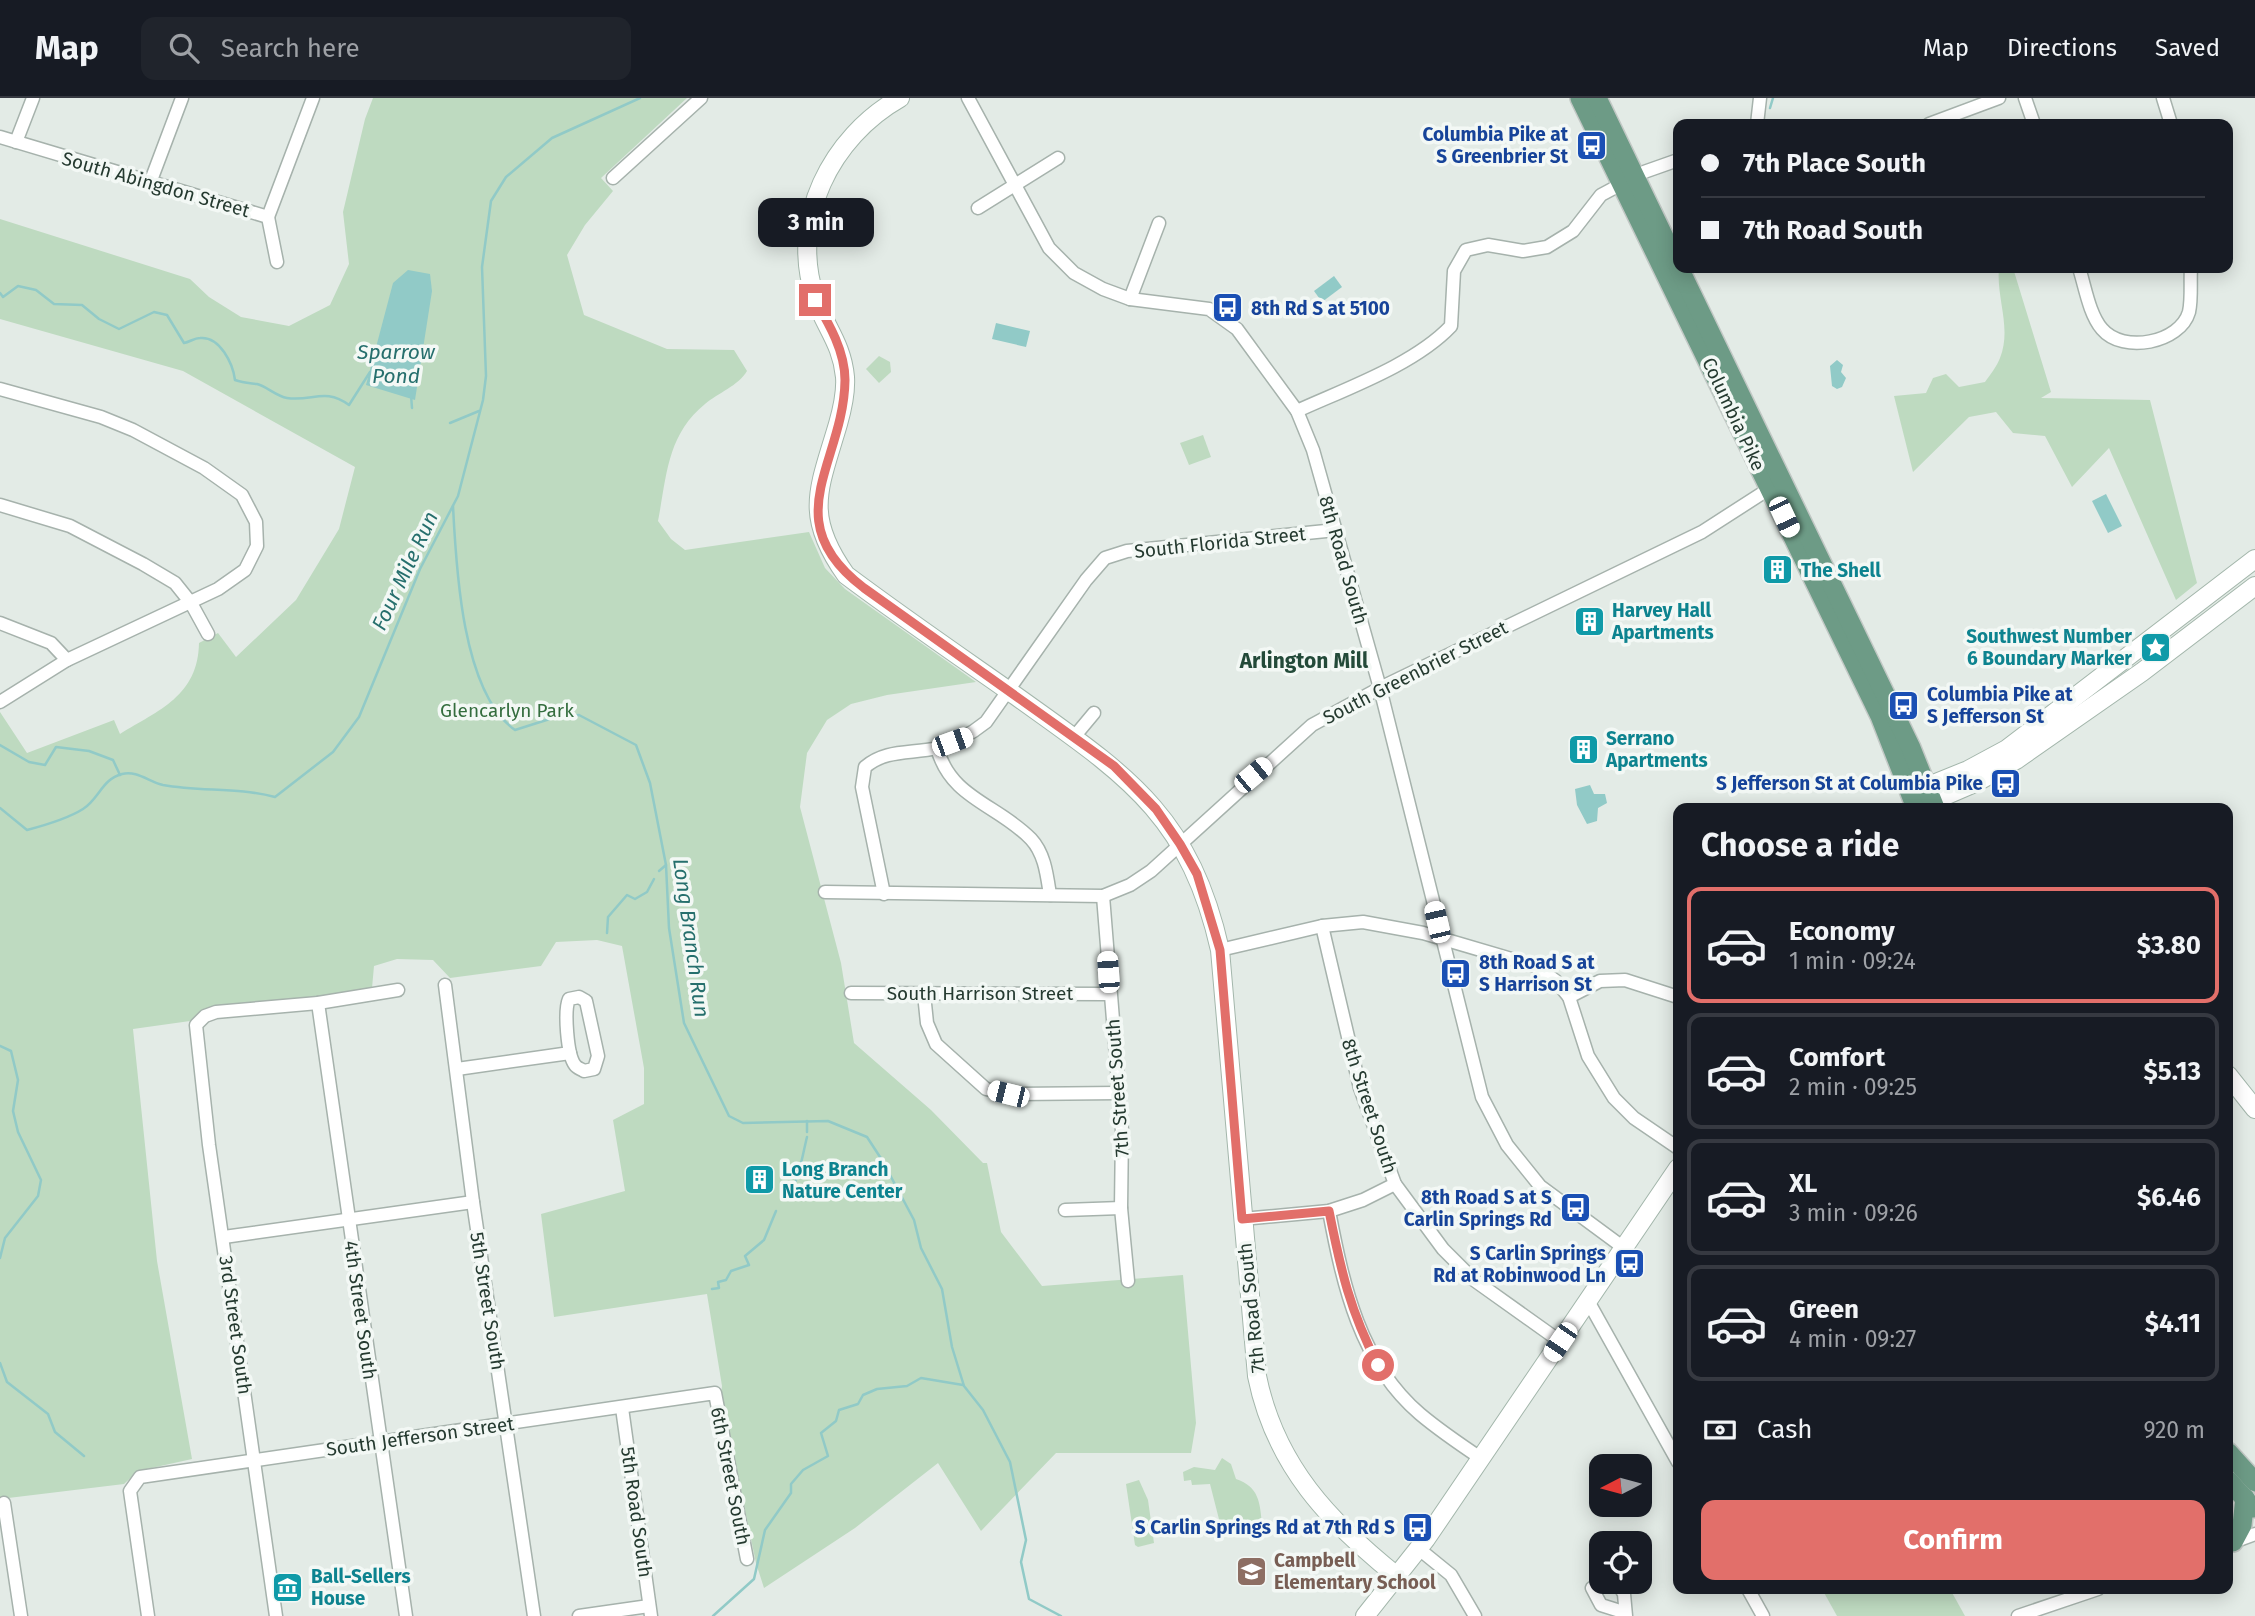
<!DOCTYPE html>
<meta charset="utf-8">
<style>
:root{--surface:#171b24;--page:#20242c;--text:#f1f3f6;--muted:#9ea1a6;--line:#363941;--accent:#e26f6a}
body{margin:0;font-family:"Fira Sans",sans-serif;background:var(--page);color:var(--text);height:100vh;display:flex;flex-direction:column;font-size:26px;white-space:nowrap}
*{box-sizing:border-box;margin:0}
p{font-size:23px;color:var(--muted)}
.icon{flex:none;width:38px;height:38px;fill:none;stroke:currentColor;stroke-width:2;stroke-linecap:round;stroke-linejoin:round}
.map{position:relative;flex:1;overflow:hidden}
.side{position:absolute;left:1673px;top:705px;width:560px;height:791px;display:flex;flex-direction:column;background:var(--surface);border-radius:14px;box-shadow:0 4px 18px #0003}
.side>*{flex:none}
.hud{position:absolute;left:1673px;top:21px;width:560px;height:154px;border-radius:14px;box-shadow:0 4px 18px #0003;display:grid;align-content:center;height:154px;padding:0 28px;background:var(--surface)}
.needle{width:46px;rotate:264deg}
.controls{position:absolute;left:1589px;top:1356px;display:grid;gap:14px}
.controls a{display:grid;place-items:center;width:63px;height:63px;border-radius:14px;background:var(--surface);box-shadow:0 4px 18px #0003;font-size:35px}
.end{position:absolute;width:32px;height:32px;margin:-16px;border:9px solid #e26f6a;background:#fff;box-shadow:0 0 0 4px #fff}
.from{border-radius:50%}
.bubble{position:absolute;height:49px;border-radius:14px;background:var(--surface);box-shadow:0 4px 18px #0003;font-size:23px;font-weight:700;line-height:49px;text-align:center}
.car{position:absolute;width:21px;height:42px;margin:-21px -10px;border-radius:9px;box-shadow:0 0 5px 2px #0007;background:linear-gradient(#fff 24%,#345 0 40%,#fff 0 76%,#345 0 86%,#fff 0)}
.hud b{display:flex;align-items:center;gap:24px;height:66px;font-size:26px}
.hud b+b{border-top:2px solid var(--line)}
.hud i{width:18px;height:18px;background:var(--text)}
ul{padding:0;list-style:none}
li{display:flex;align-items:center;gap:21px;height:116px;margin:0 14px 10px;padding:0 14px;border:4px solid var(--line);border-radius:14px}
li div{flex:1}
li b{display:block;font-size:26px}
li em{font-style:normal;font-weight:700}
li.current{border-color:var(--accent)}
li>.icon{width:63px;height:63px;stroke-width:1.5}
h2{padding:0 28px;font-size:32px;line-height:84px}
.pay{display:flex;align-items:center;gap:18px;height:77px;padding:0 28px;font-size:26px}
.pay p{margin-inline-start:auto}
.action{display:flex;gap:14px;margin-top:auto;padding:14px 28px}
.action a{flex:1;height:80px;border-radius:14px;background:var(--accent);color:#fff;font-size:28px;font-weight:700;line-height:80px;text-align:center}
header{display:flex;align-items:center;gap:42px;box-sizing:border-box;height:98px;padding:0 35px;background:var(--surface);border-bottom:2px solid var(--line)}
header strong{font-size:33px}
nav{display:flex;gap:38px;margin-inline-start:auto;font-size:24px}
.search{width:490px;height:63px;background:var(--page);display:flex;align-items:center;gap:18px;box-sizing:border-box;padding:0 24px;border-radius:14px;color:var(--muted);font-size:26px}
.map>svg:first-child{display:block}
.green{fill:#bedac0}
.water{fill:#91cac7}
.lines{fill:none;stroke-linecap:round;stroke-linejoin:round}
.stream{stroke:#91cac7;stroke-width:2.5}
.street-casing{stroke:#a6b2ac;stroke-width:15}
.secondary-casing{stroke:#a3b6ab;stroke-width:20}
.primary-casing{stroke:#c2c8c5;stroke-width:22}
.street{stroke:#fff;stroke-width:12}
.secondary{stroke:#fff;stroke-width:18}
.primary{stroke:#6d9b86;stroke-width:19}
.route{stroke:#e26f6a;stroke-width:9}
.labels{text-anchor:middle;stroke-width:7;stroke-linejoin:round;paint-order:stroke}
.transit-label{font-size:19px;font-weight:bold;fill:#164399;stroke:#f3f8f5;text-anchor:end}
.street-label{font-size:19px;fill:#253a30;stroke:#f3f8f5}
.culture-label{font-size:19px;font-weight:bold;fill:#0d838f;stroke:#f3f8f5;text-anchor:start}
.park-label{font-size:19px;fill:#346d3e;stroke:#f3f8f5}
.education-label{font-size:19px;font-weight:bold;fill:#785e54;stroke:#f3f8f5;text-anchor:start}
.water-label{font-size:21px;font-style:italic;fill:#266f6d;stroke:#f3f8f5}
.neighbourhood-label{font-size:21px;font-weight:bold;fill:#234a39;stroke:#f3f8f5}
</style>
<header>
<strong>Map</strong>
<div class="search"><svg class="icon" aria-label="search" viewBox="0 0 24 24"><circle cx="10" cy="10" r="6"/><path d="M15 15l6 6"/></svg>Search here</div>
<nav><a>Map</a><a>Directions</a><a>Saved</a></nav>
</header>
<div class="map">
<svg width="2255" height="1518" viewBox="0 0 2255 1518">
<rect width="100%" height="100%" fill="#e3ebe6"/>
<g class="green">
<path d="M373,0H687L601,80L613,93L585,127L567,157L584,217L667,251L734,252L747,273C738,288 718,295 705,306C667,337 667,377 658,423L671,441L685,452L809,434L825,470L845,491L976,584L887,597L851,606L827,622L807,655L800,709L841,865L854,945L931,1012L983,1065H987L1001,1134L1042,1188L1183,1177L1196,1325L1191,1355H1056L981,1433L938,1365L855,1430L764,1490L756,1465L721,1297L722,1288L707,1196L554,1219L541,1116L625,1093L613,1022L644,1006V970L622,848L597,842L556,844L541,868L450,880L433,862L397,861L374,868L372,890L318,899L221,907L204,911L190,923L133,931L157,1163L192,1361L138,1373L124,1386L0,1401V614L27,655L114,622L120,636C159,612 198,598 199,545L218,535L236,559L296,502L339,431L355,369L183,273L0,221V121L190,181L209,199L241,219L289,228L330,207L349,166L343,114L365,21Z"/>
<path d="M1999,170H2013L2051,294L2041,300L2150,302L2197,485L2176,502L2109,350L2072,389L2045,338L2013,335L1996,314L1969,319L1913,374L1894,298L1926,295L1933,280L1946,276L1959,289L1985,284C1990,277 1997,268 2000,260C2012,230 1996,200 1999,170Z"/>
<path d="M879,258L890,264L891,274L879,285L866,271Z"/>
<path d="M1203,337L1211,359L1189,367L1180,345Z"/>
<path d="M1222,1360L1231,1366L1236,1381C1259,1389 1260,1404 1262,1427L1222,1433L1210,1386L1192,1387L1191,1382L1184,1383L1183,1374L1194,1369L1215,1372Z"/>
<path d="M1139,1382L1148,1402L1154,1445L1138,1449L1135,1447L1126,1386Z"/>
<path d="M1822,1491H1950L1965,1518H1837Z"/>
</g>
<g class="water">
<path d="M408,172L430,176L432,193L415,302L366,287L393,185Z"/>
<path d="M1334,178L1342,189L1322,204L1314,193Z"/>
<path d="M996,225L1030,233L1026,249L992,241Z"/>
<path d="M1837,262L1843,267L1841,274L1846,280L1842,289L1837,291L1832,288L1830,268Z"/>
<path d="M2106,396L2122,428L2108,435L2092,403Z"/>
<path d="M1590,687L1594,696H1605L1607,705L1598,710L1597,723L1587,726L1577,707L1575,691Z"/>
</g>
<g class="lines">
<g class="stream">
<path d="M1770,10L1773,0"/>
<path d="M0,195L3,199L18,188L36,192L54,206L82,207L99,221L119,231L154,214L167,217L184,245C190,244 194,240 200,240C220,238 233,266 235,282C243,285 249,285 257,286C266,288 276,298 287,300C312,304 325,289 349,307L370,274"/>
<path d="M411,297L412,310"/>
<path d="M450,325L479,313"/>
<path d="M453,408C456,469 462,595 515,632L556,619L579,617L636,647L650,685L666,767L669,830L684,925L729,1018L743,1025L828,1023L867,1039L882,1062L914,1122L921,1150L942,1191L952,1249L964,1288L983,1312L1010,1364L1026,1442L1021,1464L1029,1501L1061,1518"/>
<path d="M0,647L29,664L45,667L56,649L89,653L113,662L120,677"/>
<path d="M0,710L27,732C46,727 67,721 83,711C99,701 102,681 122,676C137,672 149,684 163,687C201,694 237,689 275,699L333,654L359,619L420,471L458,398L483,302L486,278L482,169L491,103L506,79L552,40L640,0"/>
<path d="M659,773L666,767"/>
<path d="M607,835L608,819L627,797L635,801L647,794L654,781"/>
<path d="M0,948L11,953L18,982L13,1013L18,1034L41,1082L38,1098L5,1140L0,1160"/>
<path d="M807,1023V1034"/>
<path d="M793,1089C800,1076 803,1055 807,1039"/>
<path d="M712,1191L719,1190L718,1184L726,1182L731,1173L749,1167L745,1158L764,1142L776,1113"/>
<path d="M0,1265L7,1284L48,1316L55,1334L84,1358"/>
<path d="M713,1518L754,1481L765,1432L791,1395V1386L803,1372L828,1358L821,1335L836,1323L839,1312L858,1306L863,1297L877,1291L907,1288L921,1280L963,1287"/>
</g>
<defs>
<g id="street">
<path d="M968,0L1049,150L1074,175L1103,191L1130,201L1209,211L1237,231L1297,313L1313,352L1380,590L1482,999L1507,1047L1540,1088L1624,1150"/>
<path d="M2025,0L2034,26"/>
<path d="M2163,0L2171,26"/>
<path d="M1757,26L1760,0"/>
<path d="M1929,26L1999,0"/>
<path d="M0,39L268,119L277,164"/>
<path d="M16,44L33,0"/>
<path d="M613,80L701,0"/>
<path d="M150,85L182,0"/>
<path d="M978,110L1058,60"/>
<path d="M268,119L313,0"/>
<path d="M2079,170C2085,188 2089,216 2102,231C2123,256 2180,245 2189,214C2192,201 2190,183 2191,170"/>
<path d="M1130,201L1159,125"/>
<path d="M0,291L101,319L133,332L204,370L242,397L256,424L257,448L245,472L218,491L67,562L0,604"/>
<path d="M1297,313C1345,291 1414,267 1451,228L1454,173L1466,152L1488,147L1523,153L1547,149L1573,133L1601,97L1644,74L1678,62"/>
<path d="M0,407L70,428L143,466L175,485L191,505L208,536"/>
<path d="M0,525L51,545L67,562"/>
<path d="M1074,639L1094,615"/>
<path d="M937,650C951,701 997,706 1031,741C1045,756 1047,778 1050,797"/>
<path d="M825,794L1103,798L1130,787L1151,773L1312,627L1380,590L1702,434L1775,387"/>
<path d="M884,796L862,689L865,669C886,651 911,656 937,650C956,645 971,636 986,624L1086,482L1105,460L1127,453L1336,432"/>
<path d="M1103,798L1122,1033L1121,1110L1128,1183"/>
<path d="M1322,828L1360,990L1395,1086L1443,1151L1474,1182L1561,1244"/>
<path d="M1220,852L1322,828L1363,824L1423,835L1535,868L1556,883L1569,899L1588,958L1614,1000L1634,1020L1678,1050"/>
<path d="M445,887L473,1104L534,1518"/>
<path d="M851,895L1110,896"/>
<path d="M924,896L927,925L936,946L986,991L1008,996L1119,995"/>
<path d="M579,899L586,903L598,958L594,971L584,973C581,971 577,970 575,967C567,957 564,912 569,901Z"/>
<path d="M1569,899L1600,883L1625,882L1678,899"/>
<path d="M318,905L406,1518"/>
<path d="M457,971L570,955"/>
<path d="M1065,1112L1121,1110"/>
<path d="M1329,1113C1343,1187 1360,1265 1420,1316C1439,1332 1461,1347 1482,1361"/>
<path d="M1242,1121L1329,1113L1363,1102L1395,1086"/>
<path d="M224,1139L473,1104"/>
<path d="M1588,1203L1678,1364"/>
<path d="M622,1310L651,1518"/>
<path d="M4,1405L21,1518"/>
<path d="M2231,1445L2255,1436"/>
<path d="M1419,1451L1451,1477L1475,1518"/>
<path d="M1602,1484L1592,1490L1601,1507L1623,1514"/>
<path d="M1617,1484L1624,1496L1626,1518"/>
<path d="M1748,1491L1763,1518"/>
<path d="M148,1518L130,1393L140,1379L715,1295L747,1461"/>
<path d="M276,1518L209,1047L196,927L205,918L216,914L318,905L398,892"/>
<path d="M579,1518L649,1508"/>
<path d="M2018,1518L2098,1491"/>
</g>
<g id="secondary">
<path d="M900,0C831,39 789,122 815,199C824,228 842,245 845,279C846,293 842,312 838,326C819,391 803,417 846,477C902,519 959,558 1016,598C1123,675 1189,714 1220,852L1257,1278C1275,1367 1329,1424 1398,1479"/>
<path d="M1916,693L1968,672L2007,651L2255,461"/>
<path d="M1919,709L1977,684L2016,662L2142,574L2255,488"/>
<path d="M2228,977L2255,1011"/>
<path d="M1365,1518L1426,1441L1678,1070"/>
</g>
<g id="primary">
<path d="M1580,0L1880,618L1916,710"/>
<path d="M1597,0L1678,168"/>
<path d="M1679,170L1911,650L1935,710"/>
<path d="M2228,1354L2255,1384"/>
<path d="M2228,1382L2253,1410"/>
<path d="M2233,1444L2242,1427L2245,1400"/>
</g>
</defs>
<use href="#street" class="street-casing"/>
<use href="#secondary" class="secondary-casing"/>
<use href="#primary" class="primary-casing"/>
<use href="#street" class="street"/>
<use href="#secondary" class="secondary"/>
<use href="#primary" class="primary"/>
</g>
<g class="lines">
<path class="route" d="M815,202C829,226 845,253 845,282C844,365 774,422 864,490L1114,668L1156,711L1180,746L1197,776L1220,852L1242,1121L1329,1113C1341,1173 1350,1213 1378,1267"/>
</g>
<defs>
<symbol id="bus-square" viewBox="-11 -11 22 22"><rect x="-9" y="-9" width="18" height="18" rx="4" fill="#1a4fb4" stroke="#f3f8f5"/><path d="M-5-6H5V4H4V6H2V4H-2V6H-4V4H-5ZM-3.5-4V0h7V-4ZM-3.5 1.2v1.5H-2V1.2ZM2 1.2v1.5H3.5V1.2Z" fill="#fff"/></symbol>
<symbol id="building-square" viewBox="-11 -11 22 22"><rect x="-9" y="-9" width="18" height="18" rx="4" fill="#0f9aa8" stroke="#f3f8f5"/><path d="M-4-6H4V6H1V3H-1V6H-4ZM-2.5-4.3h1.7v1.8h-1.7ZM.8-4.3h1.7v1.8H.8ZM-2.5-1h1.7V.8h-1.7ZM.8-1h1.7V.8H.8Z" fill="#fff"/></symbol>
<symbol id="sight-square" viewBox="-11 -11 22 22"><rect x="-9" y="-9" width="18" height="18" rx="4" fill="#0f9aa8" stroke="#f3f8f5"/><path d="M0-6L1.8-2.2L6-1.7L2.9 1.2L3.7 5.4L0 3.3L-3.7 5.4L-2.9 1.2L-6-1.7L-1.8-2.2Z" fill="#fff"/></symbol>
<symbol id="school-square" viewBox="-11 -11 22 22"><rect x="-9" y="-9" width="18" height="18" rx="4" fill="#8d6e63" stroke="#f3f8f5"/><path d="M0-5L7-2L0 1L-7-2ZM-4 1L0 2.5L4 1V4Q0 6-4 4Z" fill="#fff"/></symbol>
<symbol id="museum-square" viewBox="-11 -11 22 22"><rect x="-9" y="-9" width="18" height="18" rx="4" fill="#0f9aa8" stroke="#f3f8f5"/><path d="M0-6L6-3V-2H-6V-3ZM-5-1h2V3h-2ZM-1-1h2V3h-2ZM3-1h2V3H3ZM-6 4H6V6H-6Z" fill="#fff"/></symbol>
</defs>
<g fill-rule="evenodd">
<use href="#bus-square" x="1574" y="30" width="35" height="35"/>
<use href="#bus-square" x="1210" y="192" width="35" height="35"/>
<use href="#building-square" x="1760" y="454" width="35" height="35"/>
<use href="#building-square" x="1572" y="506" width="35" height="35"/>
<use href="#sight-square" x="2138" y="532" width="35" height="35"/>
<use href="#bus-square" x="1886" y="590" width="35" height="35"/>
<use href="#building-square" x="1566" y="634" width="35" height="35"/>
<use href="#bus-square" x="1988" y="668" width="35" height="35"/>
<use href="#bus-square" x="1438" y="858" width="35" height="35"/>
<use href="#building-square" x="742" y="1064" width="35" height="35"/>
<use href="#bus-square" x="1558" y="1092" width="35" height="35"/>
<use href="#bus-square" x="1612" y="1148" width="35" height="35"/>
<use href="#bus-square" x="1400" y="1412" width="35" height="35"/>
<use href="#school-square" x="1234" y="1456" width="35" height="35"/>
<use href="#museum-square" x="270" y="1472" width="35" height="35"/>
</g>
<g class="labels">
<g class="transit-label">
<text x="1568" y="43">Columbia Pike at<tspan x="1568" dy="22">S Greenbrier St</tspan></text>
<text x="1251" y="217" text-anchor="start">8th Rd S at 5100</text>
<text x="1927" y="603" text-anchor="start">Columbia Pike at<tspan x="1927" dy="22">S Jefferson St</tspan></text>
<text x="1983" y="692">S Jefferson St at Columbia Pike</text>
<text x="1479" y="871" text-anchor="start">8th Road S at<tspan x="1479" dy="22">S Harrison St</tspan></text>
<text x="1552" y="1106">8th Road S at S<tspan x="1552" dy="22">Carlin Springs Rd</tspan></text>
<text x="1606" y="1162">S Carlin Springs<tspan x="1606" dy="22">Rd at Robinwood Ln</tspan></text>
<text x="1395" y="1436">S Carlin Springs Rd at 7th Rd S</text>
</g>
<g class="street-label">
<text transform="translate(156 86) rotate(16)" y="7">South Abingdon Street</text>
<text transform="translate(1734 316) rotate(65)" y="7">Columbia Pike</text>
<text transform="translate(1220 444) rotate(-6)" y="7">South Florida Street</text>
<text transform="translate(1344 462) rotate(74)" y="7">8th Road South</text>
<text transform="translate(1415 574) rotate(-27)" y="7">South Greenbrier Street</text>
<text x="980" y="902">South Harrison Street</text>
<text transform="translate(1117 990) rotate(-94)" y="7">7th Street South</text>
<text transform="translate(1370 1008) rotate(72)" y="7">8th Street South</text>
<text transform="translate(488 1203) rotate(81)" y="7">5th Street South</text>
<text transform="translate(1251 1210) rotate(-96)" y="7">7th Road South</text>
<text transform="translate(361 1212) rotate(82)" y="7">4th Street South</text>
<text transform="translate(236 1227) rotate(82)" y="7">3rd Street South</text>
<text transform="translate(420 1338) rotate(-8)" y="7">South Jefferson Street</text>
<text transform="translate(731 1378) rotate(79)" y="7">6th Street South</text>
<text transform="translate(637 1414) rotate(82)" y="7">5th Road South</text>
</g>
<g class="culture-label">
<text x="1801" y="479">The Shell</text>
<text x="1612" y="519">Harvey Hall<tspan x="1612" dy="22">Apartments</tspan></text>
<text x="2132" y="545" text-anchor="end">Southwest Number<tspan x="2132" dy="22">6 Boundary Marker</tspan></text>
<text x="1606" y="647">Serrano<tspan x="1606" dy="22">Apartments</tspan></text>
<text x="782" y="1078">Long Branch<tspan x="782" dy="22">Nature Center</tspan></text>
<text x="311" y="1485">Ball-Sellers<tspan x="311" dy="22">House</tspan></text>
</g>
<g class="park-label">
<text x="507" y="619">Glencarlyn Park</text>
</g>
<g class="education-label">
<text x="1274" y="1469">Campbell<tspan x="1274" dy="22">Elementary School</tspan></text>
</g>
<g class="water-label">
<text x="396" y="261">Sparrow<tspan x="396" dy="24">Pond</tspan></text>
<text transform="translate(405 473) rotate(-65)" y="7">Four Mile Run</text>
<text transform="translate(691 840) rotate(82)" y="7">Long Branch Run</text>
</g>
<g class="neighbourhood-label">
<text x="1304" y="570">Arlington Mill</text>
</g>
</g>
</svg>
<div class="controls">
<a><svg class="needle" viewBox="-14 -14 28 28"><path d="M0-13l5 13h-10z" fill="#e53935"/><path d="M0 13l5-13h-10z" fill="#9ea1a6"/></svg></a>
<a><svg class="icon" aria-label="locate" viewBox="0 0 24 24"><circle cx="12" cy="12" r="6"/><path d="M12 2v4M12 18v4M2 12h4M18 12h4"/></svg></a>
</div>
<i class="end from" style="left:1378px;top:1267px"></i>
<i class="end" style="left:815px;top:202px"></i>
<div class="bubble" style="left:758px;top:100px;width:116px">3 min</div>
<i class="car" style="left:1784px;top:419px;rotate:155deg"></i>
<i class="car" style="left:952px;top:644px;rotate:70deg"></i>
<i class="car" style="left:1253px;top:677px;rotate:50deg"></i>
<i class="car" style="left:1437px;top:824px;rotate:347deg"></i>
<i class="car" style="left:1108px;top:874px;rotate:356deg"></i>
<i class="car" style="left:1008px;top:996px;rotate:284deg"></i>
<i class="car" style="left:1560px;top:1244px;rotate:214deg"></i>
<div class="hud">
<b><i class="from"></i>7th Place South</b>
<b><i></i>7th Road South</b>
</div>
<section class="side">
<h2>Choose a ride</h2>
<ul>
<li class="current"><svg class="icon" aria-label="car" viewBox="0 0 24 24"><path d="M5 17H2v-5l4-1 3-4h7l3 4 3 1v5h-3M9 17h6M6 11h13"/><circle cx="7" cy="17" r="2"/><circle cx="17" cy="17" r="2"/></svg><div><b>Economy</b><p>1 min · 09:24</p></div><em>$3.80</em></li>
<li><svg class="icon" aria-label="car" viewBox="0 0 24 24"><path d="M5 17H2v-5l4-1 3-4h7l3 4 3 1v5h-3M9 17h6M6 11h13"/><circle cx="7" cy="17" r="2"/><circle cx="17" cy="17" r="2"/></svg><div><b>Comfort</b><p>2 min · 09:25</p></div><em>$5.13</em></li>
<li><svg class="icon" aria-label="car" viewBox="0 0 24 24"><path d="M5 17H2v-5l4-1 3-4h7l3 4 3 1v5h-3M9 17h6M6 11h13"/><circle cx="7" cy="17" r="2"/><circle cx="17" cy="17" r="2"/></svg><div><b>XL</b><p>3 min · 09:26</p></div><em>$6.46</em></li>
<li><svg class="icon" aria-label="car" viewBox="0 0 24 24"><path d="M5 17H2v-5l4-1 3-4h7l3 4 3 1v5h-3M9 17h6M6 11h13"/><circle cx="7" cy="17" r="2"/><circle cx="17" cy="17" r="2"/></svg><div><b>Green</b><p>4 min · 09:27</p></div><em>$4.11</em></li>
</ul>
<div class="pay"><svg class="icon" aria-label="cash" viewBox="0 0 24 24"><path d="M3 7h18v10H3z"/><circle cx="12" cy="12" r="2"/></svg>Cash<p>920 m</p></div>
<div class="action"><a>Confirm</a></div>
</section>
</div>
